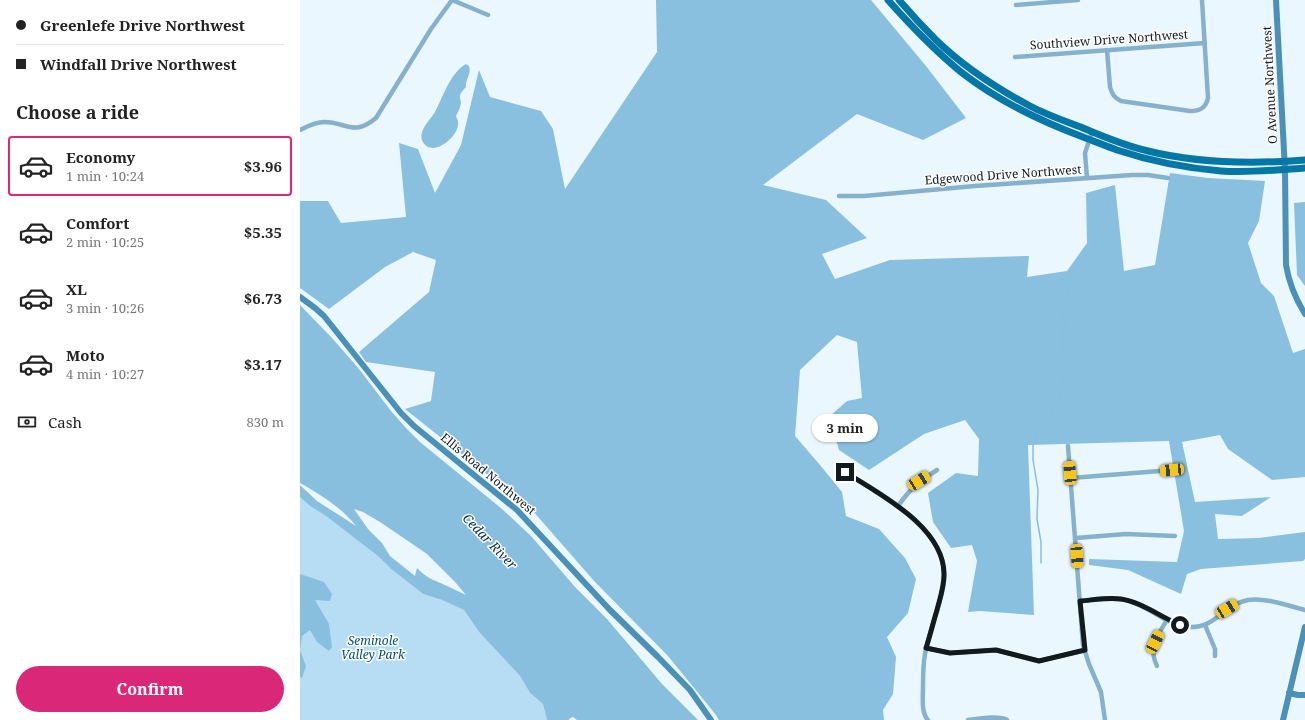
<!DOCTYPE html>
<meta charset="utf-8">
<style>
:root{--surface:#fff;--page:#f2f2f2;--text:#222;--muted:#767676;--line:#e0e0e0;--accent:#db2777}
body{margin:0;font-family:"Noto Serif",serif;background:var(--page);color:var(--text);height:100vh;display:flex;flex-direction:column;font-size:15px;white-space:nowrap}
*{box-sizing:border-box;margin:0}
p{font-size:13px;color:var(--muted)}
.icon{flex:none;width:22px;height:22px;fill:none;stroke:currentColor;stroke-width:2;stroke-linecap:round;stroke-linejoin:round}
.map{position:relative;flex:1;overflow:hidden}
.side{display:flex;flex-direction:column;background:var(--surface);width:300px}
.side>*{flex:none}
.top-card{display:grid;align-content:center;height:88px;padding:0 16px;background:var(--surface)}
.end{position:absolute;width:18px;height:18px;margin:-9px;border:5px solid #131a1e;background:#fff;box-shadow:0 0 0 2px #fff}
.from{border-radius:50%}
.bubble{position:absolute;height:28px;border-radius:14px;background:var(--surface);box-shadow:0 1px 3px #0004;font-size:13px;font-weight:700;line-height:28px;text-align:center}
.car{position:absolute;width:12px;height:24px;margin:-12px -6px;border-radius:5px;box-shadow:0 0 3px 1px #0007;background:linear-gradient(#f5c518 24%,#345 0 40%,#f5c518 0 76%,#345 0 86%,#f5c518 0)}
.top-card b{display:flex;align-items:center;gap:14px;height:38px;font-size:15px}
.top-card b+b{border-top:1px solid var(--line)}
.top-card i{width:10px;height:10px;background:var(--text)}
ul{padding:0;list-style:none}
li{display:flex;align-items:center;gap:12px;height:60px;margin:0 8px 6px;padding:0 8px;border:2px solid transparent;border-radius:4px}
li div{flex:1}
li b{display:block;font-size:15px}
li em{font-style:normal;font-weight:700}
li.current{border-color:var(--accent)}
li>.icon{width:36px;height:36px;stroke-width:1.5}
h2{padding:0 16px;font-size:18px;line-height:48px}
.pay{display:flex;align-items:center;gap:10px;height:44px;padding:0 16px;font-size:15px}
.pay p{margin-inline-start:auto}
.primary-button{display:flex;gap:8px;margin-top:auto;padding:8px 16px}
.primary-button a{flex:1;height:46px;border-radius:24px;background:var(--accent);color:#fff;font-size:16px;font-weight:700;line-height:46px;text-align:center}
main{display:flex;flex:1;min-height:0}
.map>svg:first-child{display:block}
.green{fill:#b7ddf5}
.forest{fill:#89bfdf}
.water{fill:#88bede;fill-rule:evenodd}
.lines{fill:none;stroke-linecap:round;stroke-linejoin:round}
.stream{stroke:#88bede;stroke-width:1.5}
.street{stroke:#86b1cc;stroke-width:4.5}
.secondary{stroke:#4b90b6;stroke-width:6}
.primary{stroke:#0577a6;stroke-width:7}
.route{stroke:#131a1e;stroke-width:5}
.labels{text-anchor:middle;stroke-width:3;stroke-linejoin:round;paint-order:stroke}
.street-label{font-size:12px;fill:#131a1e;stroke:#fff}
.park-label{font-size:12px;font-style:italic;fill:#064e6d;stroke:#fff}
.water-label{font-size:13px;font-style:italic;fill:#002f45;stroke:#fff}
</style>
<main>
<section class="side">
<div class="top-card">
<b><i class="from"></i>Greenlefe Drive Northwest</b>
<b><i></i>Windfall Drive Northwest</b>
</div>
<h2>Choose a ride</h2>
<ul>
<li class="current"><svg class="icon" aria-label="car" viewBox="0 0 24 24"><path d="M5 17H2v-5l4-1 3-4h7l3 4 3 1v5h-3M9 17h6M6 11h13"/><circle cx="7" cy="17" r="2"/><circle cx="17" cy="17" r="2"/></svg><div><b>Economy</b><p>1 min · 10:24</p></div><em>$3.96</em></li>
<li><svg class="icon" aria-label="car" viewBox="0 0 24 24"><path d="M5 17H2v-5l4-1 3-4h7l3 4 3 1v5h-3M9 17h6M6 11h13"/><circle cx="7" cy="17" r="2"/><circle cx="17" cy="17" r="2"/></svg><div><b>Comfort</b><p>2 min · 10:25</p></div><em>$5.35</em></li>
<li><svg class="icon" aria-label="car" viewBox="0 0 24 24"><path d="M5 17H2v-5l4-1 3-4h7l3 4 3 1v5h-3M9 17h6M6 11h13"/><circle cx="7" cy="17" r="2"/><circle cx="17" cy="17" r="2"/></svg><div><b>XL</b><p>3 min · 10:26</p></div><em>$6.73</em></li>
<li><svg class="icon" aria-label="car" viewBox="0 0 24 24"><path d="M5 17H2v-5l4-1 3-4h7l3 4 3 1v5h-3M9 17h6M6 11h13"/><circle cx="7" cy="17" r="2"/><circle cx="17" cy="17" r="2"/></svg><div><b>Moto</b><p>4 min · 10:27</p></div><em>$3.17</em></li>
</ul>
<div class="pay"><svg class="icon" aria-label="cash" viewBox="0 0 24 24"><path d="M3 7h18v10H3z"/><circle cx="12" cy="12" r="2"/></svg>Cash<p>830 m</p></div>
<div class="primary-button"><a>Confirm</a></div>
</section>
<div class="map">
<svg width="1005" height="720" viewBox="0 0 1005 720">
<rect width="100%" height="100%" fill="#ebf7fe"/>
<path class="green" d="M0,497L10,506L26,516L79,557L91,569L123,594L142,600L164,610L179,632L220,676L230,693L243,704L247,720H0Z"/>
<g class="forest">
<path d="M356,0H571L626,66L666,118L623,140L557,114L463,185L526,200L567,238L522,254L535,279L590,260L729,256L727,277L767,271L787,243L786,193L815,185L824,271L855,265L870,173L908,178L965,181L959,221L948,243L961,283L974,296L993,353L1005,349V477L972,480L928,449L920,435L882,442L895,502L971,497L942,516L915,514L918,539L959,538L1005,532V559L1003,561L901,569L887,574L881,594L828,570L789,565V559L877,562L884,531L869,441L728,445L734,615L680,611L668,612L677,561L672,545L651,548L633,522L628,493L656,473L678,476L679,439L665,420L624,434L569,470L539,450L530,416L547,401L562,398L557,342L537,335L500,370L495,436L520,465L542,492L546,516L579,529L605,558L616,579L608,613L587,637L596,657L593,694L583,710L584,720H419L416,715L368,656L295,582L232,510L105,409L131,401L135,372L66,362L59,352L129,292L136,260L113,252L85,267L29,309L0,288V201H28L41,223L106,217L99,143L118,149L135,193L161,145L179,70L190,97L241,111L253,129L265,189L357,52Z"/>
<path d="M1005,202V286L997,275L994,203Z"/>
</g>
<g class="water">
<path d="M166,64L169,66C172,74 165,79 166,87C154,99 164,98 160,107C159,111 157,113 156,116C157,119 159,122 158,125C157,138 132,158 123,142C117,132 130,120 135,112C143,97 150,73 166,64Z"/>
<path d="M0,305L32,338L59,369L91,411L106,428L120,442L202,509L231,536L275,587L307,619L362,684L398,720H277L273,717L269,719V720H247L243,704L230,693L220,676L179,632L164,610L142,600L123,594L91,569L79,557L26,516L10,506L0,497V485L17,501L56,526C41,507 21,495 0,483ZM54,509L63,512L80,522L127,554L156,583L166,595C159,592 152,588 145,585C132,579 128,579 117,568L115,576L90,556L82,543L68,529Z"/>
<path d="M0,574L24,582L32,594L30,601L15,600L29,624L32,647L29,651L17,642L10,630L2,636L0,650L6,666L2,678L0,677Z"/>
</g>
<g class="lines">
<path class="stream" d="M741,563V542L737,519L738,490L733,460V446L737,432L748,421L760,394L763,379L772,360L769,355L763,351L762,333L765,324L760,302L767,294L772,273L794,248L804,221L811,195"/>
<g class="street">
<path d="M152,0L188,15"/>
<path d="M716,5L778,0"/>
<path d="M807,50L810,87C812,95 815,98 821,101L890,111C900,111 906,108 908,98L902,0"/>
<path d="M715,57L905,43"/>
<path d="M0,130C8,126 15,122 24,122C47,122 53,137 76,118L131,29L152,0"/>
<path d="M787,178L785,153L792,132"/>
<path d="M539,196H564L675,186L832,175H848L868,178"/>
<path d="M768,446L783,645L789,664L801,692L805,720"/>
<path d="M545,472C583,496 654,531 643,587C639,610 629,631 625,654C623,665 623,677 623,688C623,697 621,713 628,720"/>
<path d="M771,478L872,470"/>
<path d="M598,506C611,488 618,482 637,470"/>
<path d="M776,538L826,534L875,536"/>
<path d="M780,601C798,600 815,596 832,602C851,608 867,625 888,627C916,629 922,605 948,600C964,597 989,606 1005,610"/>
<path d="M905,625L915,649V656"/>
<path d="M626,648L650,653L696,650L739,661L785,650"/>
<path d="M857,666C848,648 857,636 867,620"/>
<path d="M668,720C678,719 699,715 707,720"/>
</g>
<g class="secondary">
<path d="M976,0L985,170L986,265C989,283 995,298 1005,314"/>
<path d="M0,297L15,308L24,316L101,413L114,426L217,510L310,610L358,657L390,690L411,720"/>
<path d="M989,693L998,695H1005"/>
<path d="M983,720L1005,627"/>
</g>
<g class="primary">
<path d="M588,0C611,26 634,50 661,72C698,101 740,121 783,137C794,141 806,146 817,150C850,161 886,168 921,171C949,173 977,170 1005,168"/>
<path d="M599,0C611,14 623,27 636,40C663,66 696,88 730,106C747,115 765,121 783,128C804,137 826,146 848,151C900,164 953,164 1005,160"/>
</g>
</g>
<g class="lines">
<path class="route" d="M545,472C579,494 645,527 644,575C644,587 640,598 637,610C633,623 630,636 626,648L650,653L696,650L739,661L785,650L780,601C793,600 808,597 821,599C841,602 861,617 880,625"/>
</g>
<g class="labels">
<g class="street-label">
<text transform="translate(809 40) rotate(-4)" y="4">Southview Drive Northwest</text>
<text transform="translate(970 85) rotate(-93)" y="4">O Avenue Northwest</text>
<text transform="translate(703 175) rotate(-4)" y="4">Edgewood Drive Northwest</text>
<text transform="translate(188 474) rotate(40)" y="4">Ellis Road Northwest</text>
</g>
<g class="park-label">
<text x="73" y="645">Seminole<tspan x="73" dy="14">Valley Park</tspan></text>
</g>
<g class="water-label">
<text transform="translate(190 541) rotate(46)" y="5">Cedar River</text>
</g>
</g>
</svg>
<i class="end from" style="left:880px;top:625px"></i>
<i class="end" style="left:545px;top:472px"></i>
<div class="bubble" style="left:512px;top:414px;width:66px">3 min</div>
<i class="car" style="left:872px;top:470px;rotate:265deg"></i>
<i class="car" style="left:770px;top:473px;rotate:355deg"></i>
<i class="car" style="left:619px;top:481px;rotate:58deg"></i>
<i class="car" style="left:777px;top:556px;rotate:176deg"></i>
<i class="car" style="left:927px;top:609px;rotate:59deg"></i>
<i class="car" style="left:855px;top:642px;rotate:26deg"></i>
</div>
</main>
